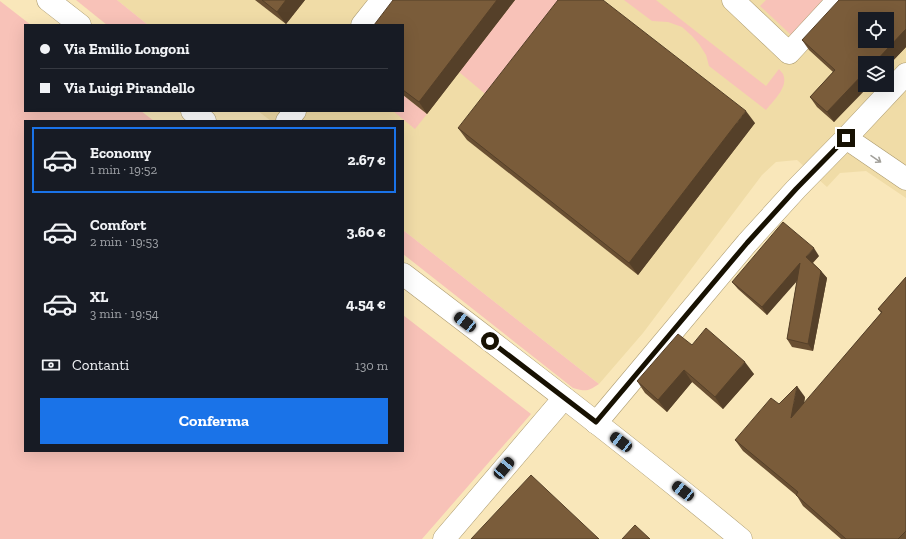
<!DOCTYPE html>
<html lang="it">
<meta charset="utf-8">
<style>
:root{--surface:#171b24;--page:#20242c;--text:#f1f3f6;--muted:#9ea1a6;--line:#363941;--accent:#1a73e8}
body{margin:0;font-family:"Zilla Slab",serif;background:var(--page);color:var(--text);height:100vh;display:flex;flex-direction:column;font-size:15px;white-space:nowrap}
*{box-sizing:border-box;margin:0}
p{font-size:13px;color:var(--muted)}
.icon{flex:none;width:22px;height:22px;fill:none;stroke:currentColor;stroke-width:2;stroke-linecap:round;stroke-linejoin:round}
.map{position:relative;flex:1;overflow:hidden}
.panel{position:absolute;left:24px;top:120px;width:380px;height:332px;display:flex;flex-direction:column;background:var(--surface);border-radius:0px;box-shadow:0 4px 16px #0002}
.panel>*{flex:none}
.top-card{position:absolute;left:24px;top:24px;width:380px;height:88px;border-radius:0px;box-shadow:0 4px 16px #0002;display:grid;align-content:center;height:88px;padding:0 16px;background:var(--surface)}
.controls{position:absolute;left:858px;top:12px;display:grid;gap:8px}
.controls a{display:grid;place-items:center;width:36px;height:36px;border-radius:0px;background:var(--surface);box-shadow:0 4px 16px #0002;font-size:20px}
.end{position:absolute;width:18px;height:18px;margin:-9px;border:5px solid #171102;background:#fff;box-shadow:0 0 0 2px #fff}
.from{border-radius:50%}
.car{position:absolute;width:12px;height:24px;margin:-12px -6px;border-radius:5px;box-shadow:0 0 3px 1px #0007;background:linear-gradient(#222 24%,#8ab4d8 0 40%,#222 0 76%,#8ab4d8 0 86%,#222 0)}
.top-card b{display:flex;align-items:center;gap:14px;height:38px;font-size:15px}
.top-card b+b{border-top:1px solid var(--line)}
.top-card i{width:10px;height:10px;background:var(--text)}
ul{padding:7px 0 0;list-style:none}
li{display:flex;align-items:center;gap:12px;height:66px;margin:0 8px 6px;padding:0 8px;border:2px solid transparent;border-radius:0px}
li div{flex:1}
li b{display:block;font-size:15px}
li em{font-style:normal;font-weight:700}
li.current{border-color:var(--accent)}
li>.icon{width:36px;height:36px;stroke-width:1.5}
.pay{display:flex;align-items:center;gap:10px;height:44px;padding:0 16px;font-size:15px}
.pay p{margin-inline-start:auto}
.action{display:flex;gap:8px;margin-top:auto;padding:8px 16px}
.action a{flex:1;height:46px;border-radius:0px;background:var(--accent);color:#fff;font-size:16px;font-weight:700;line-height:46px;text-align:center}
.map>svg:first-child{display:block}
.built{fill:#f0dca7;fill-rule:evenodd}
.green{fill:#f8c2b8}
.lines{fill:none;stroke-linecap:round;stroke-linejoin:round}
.minor-casing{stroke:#ac9b70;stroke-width:23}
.minor{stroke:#fff;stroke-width:22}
.wall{fill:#694f32}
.shaded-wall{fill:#554029}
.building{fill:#7a5c3a;stroke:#554029;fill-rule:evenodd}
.oneway{stroke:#a2a09a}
.route{stroke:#171102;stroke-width:5}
</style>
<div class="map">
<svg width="906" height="539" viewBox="0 0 906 539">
<rect width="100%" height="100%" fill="#f9e7ba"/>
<path class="built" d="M117,0H906V198L866,171L840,173L827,187L797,160L776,162L762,175L643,333L599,384L403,230V121H271L258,111H403V25H148ZM865,19H887V41H865ZM865,63H887V85H865Z"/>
<g class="green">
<path d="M76,0H117L148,25H107Z"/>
<path d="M515,0H576L496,103L459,72Z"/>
<path d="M624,0H656L766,86L779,69C780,71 782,72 783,74C789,87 773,101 766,110L709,66L706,55L699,44L692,36L682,27L668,22L652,21Z"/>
<path d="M766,0H823L791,35L760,6Z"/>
<path d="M0,1L31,25H25V111H141L154,121H25V451H403V315L531,414L422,539H0Z"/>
<path d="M403,95L427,114L415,129L393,111H403Z"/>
<path d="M403,230L599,384C588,391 587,392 573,388L403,254Z"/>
</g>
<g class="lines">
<defs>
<g id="minor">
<path d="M48,0L80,25"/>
<path d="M733,0L789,53L838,0"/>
<path d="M362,25L382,0"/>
<path d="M192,111L205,121"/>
<path d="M287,121L295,111"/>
<path d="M846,138L906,179"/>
<path d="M403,274C517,361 631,448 741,539"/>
<path d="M596,423L747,243L796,189L846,138L906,74"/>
<path d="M444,539L564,398"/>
</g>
</defs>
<use href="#minor" class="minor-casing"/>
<use href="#minor" class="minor"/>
</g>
<g class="wall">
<path d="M255,0H305L286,24Z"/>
<path d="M393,0H515L427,114L403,95V25Z"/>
<path d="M906,0V47L887,67V63L834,122L817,107L810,97L833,72L809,50L802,40Z"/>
<path d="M755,123L638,275L467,140L458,128Z"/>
<path d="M819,256L813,263L821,271L827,278L813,351L792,347L787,339L797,280L767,315L738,289L732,282Z"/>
<path d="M906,277V539H841L803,506L797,496L743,451L735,440L805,397L804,404L881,313L878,309Z"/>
<path d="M692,345L754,374L723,409L692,382L667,412L645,393L637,381Z"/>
</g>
<g class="shaded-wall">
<path d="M286,0H305L286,24L277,12Z"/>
<path d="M497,0H515L427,114L419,102Z"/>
<path d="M906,29V47L887,67V63H874Z"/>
<path d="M865,72V85H870L834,122L827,112Z"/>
<path d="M746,111L755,123L638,275L629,263Z"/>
<path d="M814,248L819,256L811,264L806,257Z"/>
<path d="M800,263L806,271L767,315L762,307Z"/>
<path d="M821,271L827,278L813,351L808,344Z"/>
<path d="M745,362L754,374L723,409L715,397Z"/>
<path d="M684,370L692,382L667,412L658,400Z"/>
<path d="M797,386L805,397L799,429L791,418Z"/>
</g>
<g class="building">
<path d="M262,0H286L277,12Z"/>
<path d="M393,0H497L419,102L403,90V25H374Z"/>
<path d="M558,0H603L746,111L629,263L458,128Z"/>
<path d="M839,0H906V29L874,63H865V72L827,112L810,97L835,70L802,40ZM865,19H887V41H865Z"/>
<path d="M783,222L814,248L806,257L821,271L808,344L787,339L800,263L762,307L732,282Z"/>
<path d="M906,277V531L898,539H846L796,495L798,492L735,440L771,398L779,404L797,386L791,418L882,312L878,309Z"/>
<path d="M706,328L745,362L715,397L684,370L658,400L637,381L678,334L692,345Z"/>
<path d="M531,475L599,539H471Z"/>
<path d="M635,525L650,539H622Z"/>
</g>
<defs><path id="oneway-shaft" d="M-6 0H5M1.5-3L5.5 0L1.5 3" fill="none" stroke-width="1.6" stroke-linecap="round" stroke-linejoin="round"/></defs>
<use class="oneway" href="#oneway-shaft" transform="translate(876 159) rotate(34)"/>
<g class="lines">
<path class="route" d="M490,341L596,422L747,243L796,189L846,138"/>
</g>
</svg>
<div class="controls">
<a><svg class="icon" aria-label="locate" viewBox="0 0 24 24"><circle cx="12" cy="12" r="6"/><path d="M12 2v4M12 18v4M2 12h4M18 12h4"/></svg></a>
<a><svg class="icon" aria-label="layers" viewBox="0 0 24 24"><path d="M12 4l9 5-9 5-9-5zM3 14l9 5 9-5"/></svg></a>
</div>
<i class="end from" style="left:490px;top:341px"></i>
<i class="end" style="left:846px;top:138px"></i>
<i class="car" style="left:465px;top:322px;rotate:308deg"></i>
<i class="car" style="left:621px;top:442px;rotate:308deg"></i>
<i class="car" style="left:504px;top:468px;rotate:40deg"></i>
<i class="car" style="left:683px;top:491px;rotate:308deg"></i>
<div class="top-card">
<b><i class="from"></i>Via Emilio Longoni</b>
<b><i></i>Via Luigi Pirandello</b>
</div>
<section class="panel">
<ul>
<li class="current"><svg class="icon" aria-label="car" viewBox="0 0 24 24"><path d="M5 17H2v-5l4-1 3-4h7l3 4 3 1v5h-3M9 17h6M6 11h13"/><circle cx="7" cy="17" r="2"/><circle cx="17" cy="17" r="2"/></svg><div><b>Economy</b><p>1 min · 19:52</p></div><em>2.67 €</em></li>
<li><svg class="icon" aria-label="car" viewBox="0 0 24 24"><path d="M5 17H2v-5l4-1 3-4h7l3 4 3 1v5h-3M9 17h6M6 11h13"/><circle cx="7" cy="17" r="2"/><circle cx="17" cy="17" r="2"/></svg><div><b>Comfort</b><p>2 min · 19:53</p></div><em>3.60 €</em></li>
<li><svg class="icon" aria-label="car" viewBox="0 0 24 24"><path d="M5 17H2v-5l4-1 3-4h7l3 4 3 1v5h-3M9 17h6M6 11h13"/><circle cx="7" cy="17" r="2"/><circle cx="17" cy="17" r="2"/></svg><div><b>XL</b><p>3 min · 19:54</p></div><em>4.54 €</em></li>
</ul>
<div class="pay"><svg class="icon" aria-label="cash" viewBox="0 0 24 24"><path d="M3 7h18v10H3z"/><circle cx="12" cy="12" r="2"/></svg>Contanti<p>130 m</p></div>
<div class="action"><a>Conferma</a></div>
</section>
</div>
